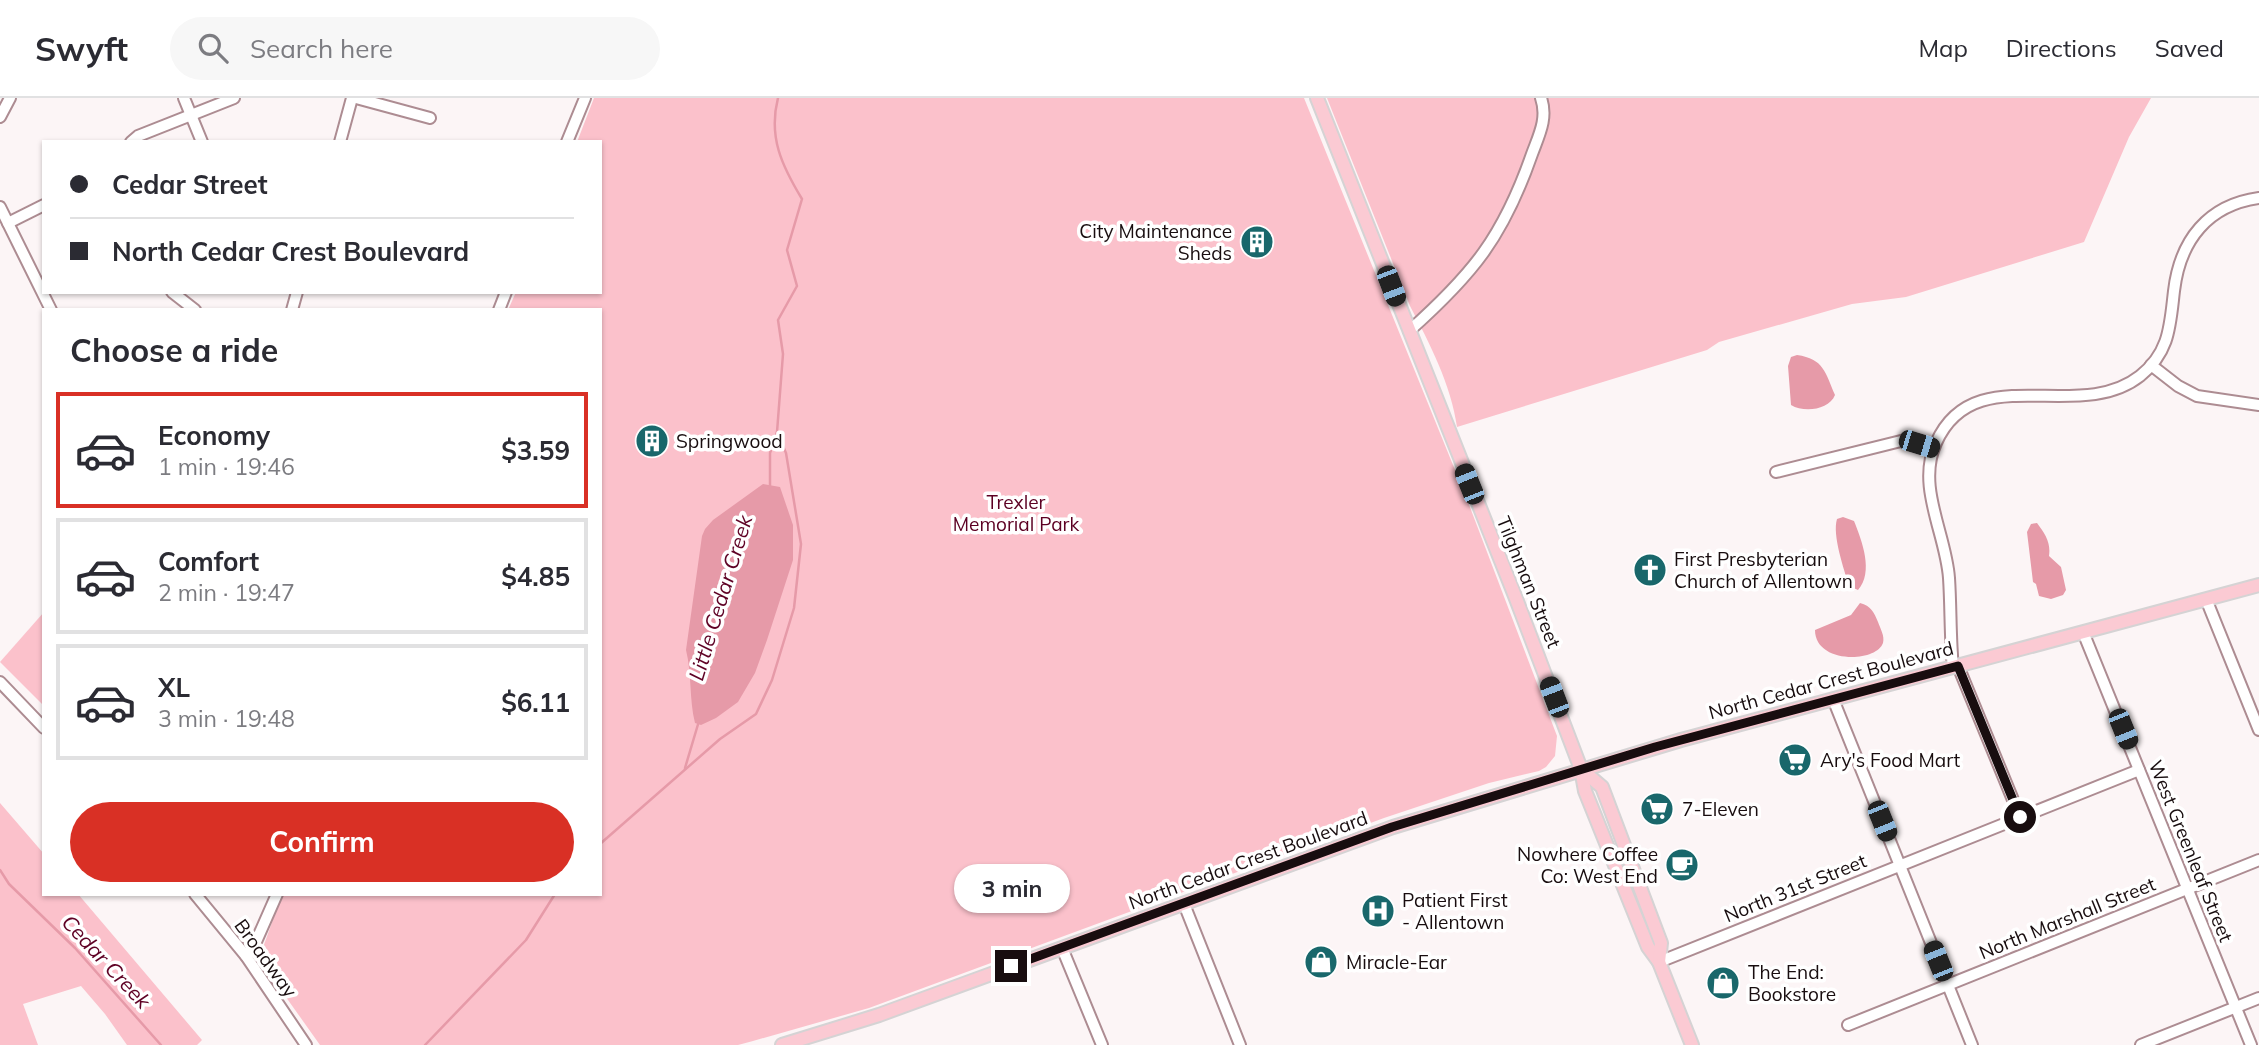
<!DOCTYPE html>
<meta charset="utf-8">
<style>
:root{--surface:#fff;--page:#f7f7f7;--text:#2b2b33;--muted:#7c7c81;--line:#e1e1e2;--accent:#d93025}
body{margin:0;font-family:Mulish,sans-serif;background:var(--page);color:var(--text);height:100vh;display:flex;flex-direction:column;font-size:26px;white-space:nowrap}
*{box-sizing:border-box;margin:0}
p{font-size:23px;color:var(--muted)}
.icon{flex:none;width:38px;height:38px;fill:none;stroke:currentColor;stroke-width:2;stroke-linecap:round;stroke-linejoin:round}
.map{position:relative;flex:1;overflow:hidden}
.drawer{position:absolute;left:42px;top:210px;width:560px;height:588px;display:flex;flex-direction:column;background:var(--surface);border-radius:0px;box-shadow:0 2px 5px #0004}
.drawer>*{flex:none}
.top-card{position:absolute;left:42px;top:42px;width:560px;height:154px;border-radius:0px;box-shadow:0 2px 5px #0004;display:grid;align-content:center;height:154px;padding:0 28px;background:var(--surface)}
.end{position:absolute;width:32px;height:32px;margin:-16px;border:9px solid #180d0f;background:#fff;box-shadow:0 0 0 4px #fff}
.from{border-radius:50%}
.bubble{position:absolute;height:49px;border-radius:24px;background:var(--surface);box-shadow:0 2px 5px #0004;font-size:23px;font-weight:700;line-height:49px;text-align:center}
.car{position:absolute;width:21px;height:42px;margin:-21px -10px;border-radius:9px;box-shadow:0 0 5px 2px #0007;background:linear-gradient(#222 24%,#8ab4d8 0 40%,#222 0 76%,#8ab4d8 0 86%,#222 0)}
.top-card b{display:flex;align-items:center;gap:24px;height:66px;font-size:26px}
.top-card b+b{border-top:2px solid var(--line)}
.top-card i{width:18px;height:18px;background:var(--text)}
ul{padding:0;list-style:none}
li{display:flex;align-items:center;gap:21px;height:116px;margin:0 14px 10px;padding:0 14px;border:4px solid var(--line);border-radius:0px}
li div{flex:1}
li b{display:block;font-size:26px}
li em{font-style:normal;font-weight:700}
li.selected{border-color:var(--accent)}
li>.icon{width:63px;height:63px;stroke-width:1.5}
h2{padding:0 28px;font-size:32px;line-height:84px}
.action{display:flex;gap:14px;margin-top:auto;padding:14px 28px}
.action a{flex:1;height:80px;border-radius:42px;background:var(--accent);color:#fff;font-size:28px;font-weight:700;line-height:80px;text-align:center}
header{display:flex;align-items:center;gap:42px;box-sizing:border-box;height:98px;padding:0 35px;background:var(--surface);border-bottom:2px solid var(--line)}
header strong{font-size:33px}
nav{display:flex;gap:38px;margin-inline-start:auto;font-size:24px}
.search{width:490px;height:63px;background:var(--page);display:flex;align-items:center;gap:18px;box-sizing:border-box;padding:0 24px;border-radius:38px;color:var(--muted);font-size:26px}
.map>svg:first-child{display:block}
.green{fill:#fbc1cb}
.water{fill:#e69aa8}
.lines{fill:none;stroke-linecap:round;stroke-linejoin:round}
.stream{stroke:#e69aa8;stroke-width:2.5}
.minor-casing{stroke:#ad8c92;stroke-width:14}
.major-casing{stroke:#d5d3d4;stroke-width:16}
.minor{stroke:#fff;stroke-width:10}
.major{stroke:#fbcad3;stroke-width:12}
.route{stroke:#180d0f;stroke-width:9}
.labels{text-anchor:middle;stroke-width:7;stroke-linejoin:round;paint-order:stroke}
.poi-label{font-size:19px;fill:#180d0f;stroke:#fff;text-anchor:start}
.park-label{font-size:19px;fill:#5c0023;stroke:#fff}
.street-label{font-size:19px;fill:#180d0f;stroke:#fff}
.water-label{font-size:21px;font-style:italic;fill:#5f0225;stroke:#fff}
</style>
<header>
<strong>Swyft</strong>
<div class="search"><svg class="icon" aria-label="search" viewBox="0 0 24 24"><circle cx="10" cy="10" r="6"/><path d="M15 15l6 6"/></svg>Search here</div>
<nav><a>Map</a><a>Directions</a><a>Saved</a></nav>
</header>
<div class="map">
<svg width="2259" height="947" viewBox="0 0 2259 947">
<rect width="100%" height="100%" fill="#fcf5f6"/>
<g class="green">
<path d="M594,0H1304L1468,404L1557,638L1555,658L1546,669L1539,673L1489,685L1384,720L869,910L753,943L738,947H320L261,864L260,858L282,796H600V212H508L516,194H600V44H577Z"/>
<path d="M1327,0H2151L2129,39L2084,144L1906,199L1852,206L1719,244L1707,252L1457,329C1451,287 1430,246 1410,208Z"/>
<path d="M44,514V608L0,564Z"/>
<path d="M0,705L44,756V796H78L202,942L197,947H127L105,916L81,888L23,906L38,947H0Z"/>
</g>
<g class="water">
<path d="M1797,257C1824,261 1825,274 1835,297C1829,312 1804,315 1791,307L1788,268L1791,259Z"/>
<path d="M763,386L780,389L793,427V462L767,542L755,575L738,604L716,620L701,627L695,625C689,601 692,576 686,552L702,438L705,431L713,422Z"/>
<path d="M1843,419L1854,423C1862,443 1874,474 1858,492L1849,488C1844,471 1832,437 1837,421Z"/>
<path d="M2037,425C2045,436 2051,444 2049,458L2061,469L2066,492L2063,497L2051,501L2039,498L2036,486L2033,484L2027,434L2031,426Z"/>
<path d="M1860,505C1871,508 1874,514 1878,524C1880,530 1885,538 1883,545C1876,565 1815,566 1815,532L1851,517Z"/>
</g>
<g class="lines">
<g class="stream">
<path d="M770,389V355L777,334"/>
<path d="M685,670L699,623"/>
<path d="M600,746L720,641L756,616L772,582L794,510L801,446L786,355L777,334L783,256L778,222L797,188L787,152L802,101C782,68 768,39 778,0"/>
<path d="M0,772L9,786L75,850L161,947"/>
<path d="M425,947L526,842L555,796"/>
</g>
<defs>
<g id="minor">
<path d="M184,0L202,44"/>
<path d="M356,0L430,20"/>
<path d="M0,19L10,0"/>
<path d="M131,44L138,38L234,0"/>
<path d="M340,44L352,0"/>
<path d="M567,44L585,0"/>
<path d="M0,109L51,212"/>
<path d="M8,125L44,107"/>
<path d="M172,194L195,212"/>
<path d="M292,212L297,194"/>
<path d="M499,212L506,194"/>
<path d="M1409,233C1473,176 1503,139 1532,56C1539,37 1548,20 1541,0"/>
<path d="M2151,267L2178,288L2197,298L2259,307"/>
<path d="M1776,374L1905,342L1933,351"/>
<path d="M2206,501L2259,632"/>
<path d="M2083,534L2251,947"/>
<path d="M1958,568L2020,719"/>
<path d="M1953,570C1950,540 1951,510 1949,480C1946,436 1916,388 1936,345C1974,259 2078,327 2140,278C2170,254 2170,227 2174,193C2180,142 2208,107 2259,100"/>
<path d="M0,584L44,630"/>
<path d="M1833,601L1972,947"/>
<path d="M195,796L246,858L306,947"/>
<path d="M1184,806L1240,947"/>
<path d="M1062,850L1102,947"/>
<path d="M246,858L255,846L277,796"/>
<path d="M1659,864L2139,672"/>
<path d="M1848,927L2259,762"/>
<path d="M2141,947L2259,900"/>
</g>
<g id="major">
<path d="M1317,0L1515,498L1581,671L1585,693L1648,849L1659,864L1692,947"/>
<path d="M1581,671L1602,689L1661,845L1659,864"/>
<path d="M782,947L879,917L1393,729L1681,642L2259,487"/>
</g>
</defs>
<use href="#minor" class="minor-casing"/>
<use href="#major" class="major-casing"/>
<use href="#minor" class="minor"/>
<use href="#major" class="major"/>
</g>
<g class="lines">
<path class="route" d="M1011,868L1392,729L1655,649L1958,568L2020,719"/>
</g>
<defs>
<symbol id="building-disc" viewBox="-11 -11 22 22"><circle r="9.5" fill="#19676b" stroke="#fff"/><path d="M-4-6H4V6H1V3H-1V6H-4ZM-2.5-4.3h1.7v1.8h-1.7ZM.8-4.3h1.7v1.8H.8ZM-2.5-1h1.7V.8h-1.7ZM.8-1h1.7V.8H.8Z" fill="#fff"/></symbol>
<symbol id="church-disc" viewBox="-11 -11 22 22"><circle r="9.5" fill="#19676b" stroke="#fff"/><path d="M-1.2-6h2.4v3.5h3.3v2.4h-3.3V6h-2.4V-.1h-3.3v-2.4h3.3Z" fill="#fff"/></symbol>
<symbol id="supermarket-disc" viewBox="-11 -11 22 22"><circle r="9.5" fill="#19676b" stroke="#fff"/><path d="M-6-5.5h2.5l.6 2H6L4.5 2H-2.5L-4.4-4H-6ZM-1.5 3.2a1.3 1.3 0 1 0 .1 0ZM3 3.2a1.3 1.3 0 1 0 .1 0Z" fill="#fff"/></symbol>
<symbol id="cafe-disc" viewBox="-11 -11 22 22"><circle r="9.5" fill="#19676b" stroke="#fff"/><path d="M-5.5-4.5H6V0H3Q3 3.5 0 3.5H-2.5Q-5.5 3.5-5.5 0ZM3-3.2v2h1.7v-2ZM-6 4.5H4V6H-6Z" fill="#fff"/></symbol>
<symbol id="hospital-disc" viewBox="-11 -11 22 22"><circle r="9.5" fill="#19676b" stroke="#fff"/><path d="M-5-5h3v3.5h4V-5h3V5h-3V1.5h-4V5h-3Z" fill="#fff"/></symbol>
<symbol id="shop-disc" viewBox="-11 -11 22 22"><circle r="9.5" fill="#19676b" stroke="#fff"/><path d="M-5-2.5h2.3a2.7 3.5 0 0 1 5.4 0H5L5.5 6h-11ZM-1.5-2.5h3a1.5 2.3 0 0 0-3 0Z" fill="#fff"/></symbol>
</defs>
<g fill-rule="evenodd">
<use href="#building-disc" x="1238" y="125" width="38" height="38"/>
<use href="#building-disc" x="633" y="324" width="38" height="38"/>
<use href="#church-disc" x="1631" y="453" width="38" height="38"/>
<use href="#supermarket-disc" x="1776" y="643" width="38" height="38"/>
<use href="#supermarket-disc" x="1638" y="692" width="38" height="38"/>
<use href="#cafe-disc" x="1663" y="748" width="38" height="38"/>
<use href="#hospital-disc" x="1359" y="794" width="38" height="38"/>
<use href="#shop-disc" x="1302" y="845" width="38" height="38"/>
<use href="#shop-disc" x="1704" y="866" width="38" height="38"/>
</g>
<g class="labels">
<g class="poi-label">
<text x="1232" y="140" text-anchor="end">City Maintenance<tspan x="1232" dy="22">Sheds</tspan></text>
<text x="676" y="350">Springwood</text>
<text x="1674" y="468">First Presbyterian<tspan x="1674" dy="22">Church of Allentown</tspan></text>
<text x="1820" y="669">Ary's Food Mart</text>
<text x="1682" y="718">7-Eleven</text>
<text x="1658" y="763" text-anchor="end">Nowhere Coffee<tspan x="1658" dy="22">Co: West End</tspan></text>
<text x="1402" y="809">Patient First<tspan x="1402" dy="22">- Allentown</tspan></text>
<text x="1346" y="871">Miracle-Ear</text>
<text x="1748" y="881">The End:<tspan x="1748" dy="22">Bookstore</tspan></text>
</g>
<g class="park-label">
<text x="1016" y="411">Trexler<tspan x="1016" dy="22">Memorial Park</tspan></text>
</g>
<g class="street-label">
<text transform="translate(1529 484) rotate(68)" y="7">Tilghman Street</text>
<text transform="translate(1831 582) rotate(-15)" y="7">North Cedar Crest Boulevard</text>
<text transform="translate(2191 753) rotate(68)" y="7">West Greenleaf Street</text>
<text transform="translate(1248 762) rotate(-20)" y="7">North Cedar Crest Boulevard</text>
<text transform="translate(1795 790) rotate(-22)" y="7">North 31st Street</text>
<text transform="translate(2067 820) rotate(-22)" y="7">North Marshall Street</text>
<text transform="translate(266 860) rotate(54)" y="7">Broadway</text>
</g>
<g class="water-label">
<text transform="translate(721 500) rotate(-73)" y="7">Little Cedar Creek</text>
<text transform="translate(106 864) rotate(47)" y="7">Cedar Creek</text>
</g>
</g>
</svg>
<i class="end from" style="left:2020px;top:719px"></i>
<i class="end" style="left:1011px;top:868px"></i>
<div class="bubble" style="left:954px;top:766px;width:116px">3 min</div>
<i class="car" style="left:1391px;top:188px;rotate:159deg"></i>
<i class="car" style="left:1919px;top:346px;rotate:107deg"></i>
<i class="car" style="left:1469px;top:386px;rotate:338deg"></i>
<i class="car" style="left:1554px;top:599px;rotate:339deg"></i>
<i class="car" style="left:2123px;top:631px;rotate:158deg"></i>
<i class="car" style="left:1882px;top:723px;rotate:158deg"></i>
<i class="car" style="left:1938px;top:863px;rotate:338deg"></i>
<div class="top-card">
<b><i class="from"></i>Cedar Street</b>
<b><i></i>North Cedar Crest Boulevard</b>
</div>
<section class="drawer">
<h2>Choose a ride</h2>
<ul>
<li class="selected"><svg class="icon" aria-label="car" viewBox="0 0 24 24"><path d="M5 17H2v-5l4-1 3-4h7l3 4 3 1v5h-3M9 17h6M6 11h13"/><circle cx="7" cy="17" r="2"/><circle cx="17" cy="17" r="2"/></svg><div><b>Economy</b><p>1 min · 19:46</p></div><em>$3.59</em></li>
<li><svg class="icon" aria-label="car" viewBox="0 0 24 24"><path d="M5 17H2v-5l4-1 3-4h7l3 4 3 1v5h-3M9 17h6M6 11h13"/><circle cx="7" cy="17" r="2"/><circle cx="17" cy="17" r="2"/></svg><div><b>Comfort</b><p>2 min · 19:47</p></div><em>$4.85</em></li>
<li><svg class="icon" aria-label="car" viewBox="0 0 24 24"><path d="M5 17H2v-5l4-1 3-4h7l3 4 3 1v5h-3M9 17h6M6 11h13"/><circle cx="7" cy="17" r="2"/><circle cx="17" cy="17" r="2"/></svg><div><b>XL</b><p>3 min · 19:48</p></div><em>$6.11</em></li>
</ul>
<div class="action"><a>Confirm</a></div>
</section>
</div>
